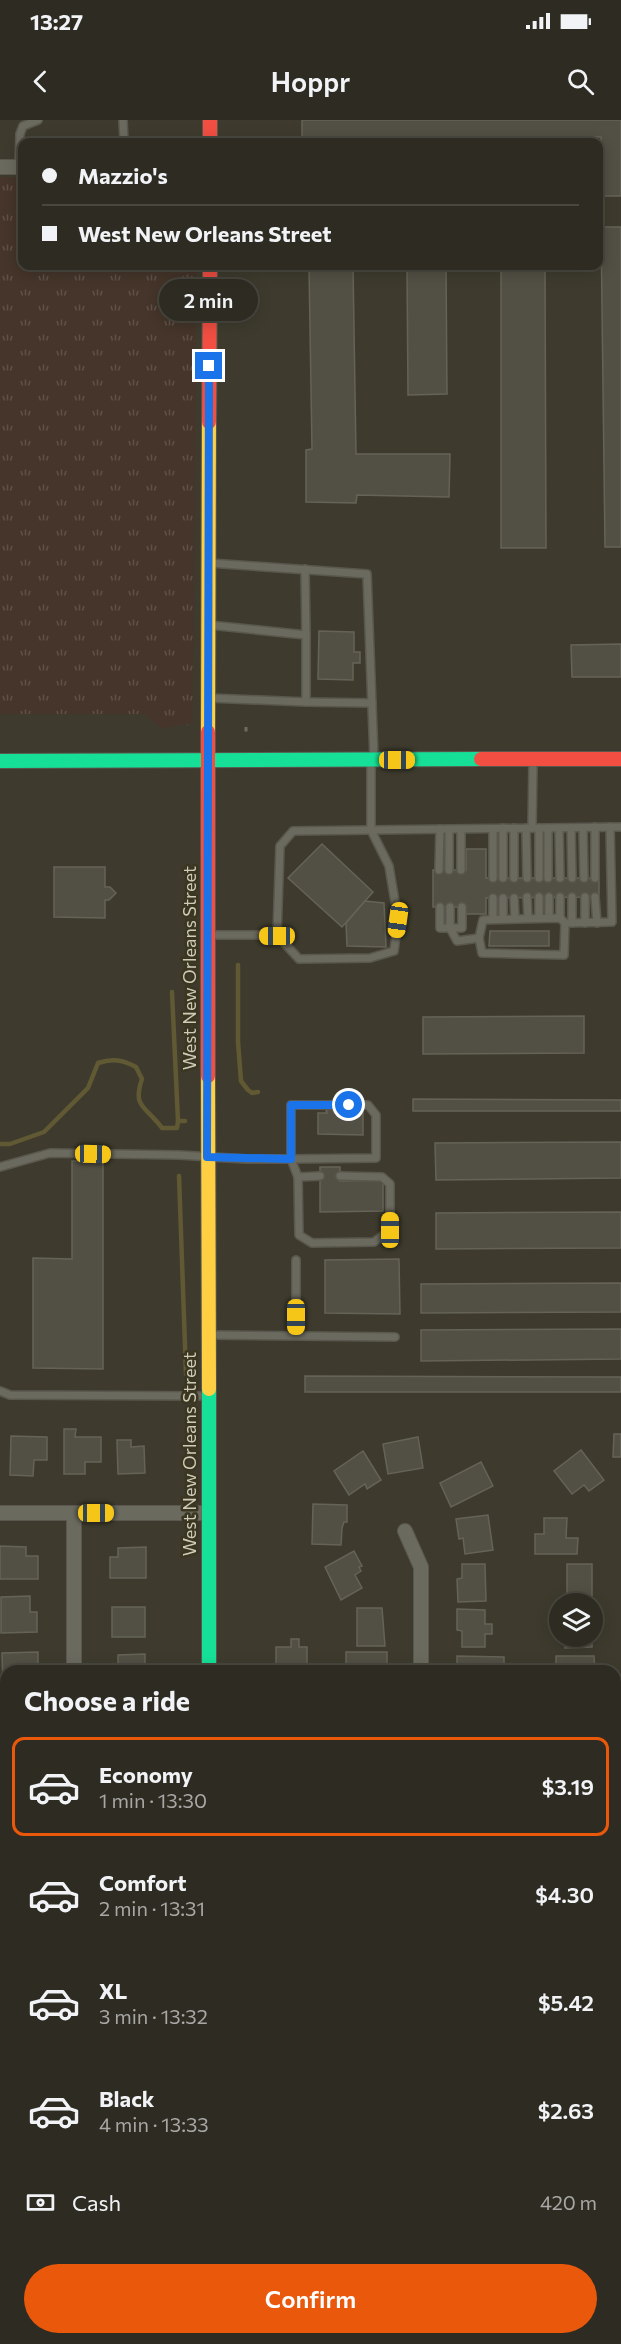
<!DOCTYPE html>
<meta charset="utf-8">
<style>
:root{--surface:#2e2c22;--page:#3a382f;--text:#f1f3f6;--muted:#a7a7a5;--line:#494840;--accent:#ea580c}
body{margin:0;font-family:Commissioner,sans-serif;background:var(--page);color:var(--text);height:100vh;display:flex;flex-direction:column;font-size:22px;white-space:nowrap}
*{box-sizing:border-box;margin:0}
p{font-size:20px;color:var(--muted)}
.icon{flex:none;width:33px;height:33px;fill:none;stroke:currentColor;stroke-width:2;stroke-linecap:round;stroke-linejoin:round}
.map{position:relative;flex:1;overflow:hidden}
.details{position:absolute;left:0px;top:1545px;width:621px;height:680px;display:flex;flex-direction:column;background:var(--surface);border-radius:18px 18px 0 0;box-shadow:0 3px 15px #0003,0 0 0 2px var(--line)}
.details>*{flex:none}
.hud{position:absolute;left:18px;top:18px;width:585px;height:132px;border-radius:12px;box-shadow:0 3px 15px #0003,0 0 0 2px var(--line);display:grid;align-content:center;height:132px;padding:0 24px;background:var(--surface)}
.buttons{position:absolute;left:549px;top:1473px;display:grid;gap:12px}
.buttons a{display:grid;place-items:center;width:54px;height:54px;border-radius:50%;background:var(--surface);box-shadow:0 3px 15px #0003,0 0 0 2px var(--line);font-size:30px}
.end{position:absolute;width:27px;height:27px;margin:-14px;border:8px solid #1a73e8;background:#fff;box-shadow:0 0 0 3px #fff}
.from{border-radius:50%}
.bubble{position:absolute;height:42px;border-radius:21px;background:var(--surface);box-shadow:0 3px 15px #0003,0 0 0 2px var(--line);font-size:20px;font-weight:600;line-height:42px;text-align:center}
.car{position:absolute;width:18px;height:36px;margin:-18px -9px;border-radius:8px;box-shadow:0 0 4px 2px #0007;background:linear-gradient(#f5c518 24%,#345 0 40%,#f5c518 0 76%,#345 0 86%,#f5c518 0)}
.hud b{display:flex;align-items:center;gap:21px;height:57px;font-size:22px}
.hud b+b{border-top:2px solid var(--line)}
.hud i{width:15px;height:15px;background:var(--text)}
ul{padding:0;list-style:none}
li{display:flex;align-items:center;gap:18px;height:99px;margin:0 12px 9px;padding:0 12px;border:3px solid transparent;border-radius:12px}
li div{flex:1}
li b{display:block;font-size:22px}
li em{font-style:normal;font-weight:600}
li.active{border-color:var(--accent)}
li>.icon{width:54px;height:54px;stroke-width:1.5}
h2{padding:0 24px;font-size:27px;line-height:72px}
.pay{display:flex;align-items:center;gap:15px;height:66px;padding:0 24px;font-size:22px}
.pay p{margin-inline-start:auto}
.cta{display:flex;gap:12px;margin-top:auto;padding:12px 24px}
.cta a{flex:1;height:69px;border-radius:36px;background:var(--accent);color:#fff;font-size:24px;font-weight:600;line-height:69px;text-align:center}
.status{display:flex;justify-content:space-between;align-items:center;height:42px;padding:0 30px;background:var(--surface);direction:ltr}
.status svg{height:16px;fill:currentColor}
header{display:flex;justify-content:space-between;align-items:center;height:78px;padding:0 24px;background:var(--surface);font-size:27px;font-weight:600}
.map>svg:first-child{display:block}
.grass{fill:url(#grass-tufts)}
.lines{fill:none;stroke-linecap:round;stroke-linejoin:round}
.stream{stroke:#615933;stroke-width:4.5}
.building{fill:#525044;stroke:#656357;stroke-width:1.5}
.lane-casing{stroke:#5a584e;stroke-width:10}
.street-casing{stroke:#5a584e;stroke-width:16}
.fast-casing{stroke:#5a584e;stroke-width:16}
.slow-casing{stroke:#5a584e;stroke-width:16}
.jam-casing{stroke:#5a584e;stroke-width:16}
.path{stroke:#6f6b62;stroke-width:3;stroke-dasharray:4.5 4.5;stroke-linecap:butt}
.lane{stroke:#6b6a5f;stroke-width:7}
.street{stroke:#6b6a5f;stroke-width:14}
.fast{stroke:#16e098;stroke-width:14}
.slow{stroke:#ffcf43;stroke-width:14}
.jam{stroke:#f24e42;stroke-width:14}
.route{stroke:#1a73e8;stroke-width:8}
.labels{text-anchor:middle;stroke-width:5;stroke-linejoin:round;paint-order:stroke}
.street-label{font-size:18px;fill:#cecbba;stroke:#3a3620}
</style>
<div class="status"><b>13:27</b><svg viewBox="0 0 49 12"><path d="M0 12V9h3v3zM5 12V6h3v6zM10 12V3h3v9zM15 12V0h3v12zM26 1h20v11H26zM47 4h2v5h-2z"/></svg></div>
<header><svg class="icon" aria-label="back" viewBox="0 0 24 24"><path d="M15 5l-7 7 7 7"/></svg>Hoppr<svg class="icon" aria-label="search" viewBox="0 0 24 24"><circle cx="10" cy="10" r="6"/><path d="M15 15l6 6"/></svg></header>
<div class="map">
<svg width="621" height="2224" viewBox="0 0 621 2224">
<defs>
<pattern id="grass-tufts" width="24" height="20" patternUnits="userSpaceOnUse" patternTransform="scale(1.5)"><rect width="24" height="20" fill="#45352a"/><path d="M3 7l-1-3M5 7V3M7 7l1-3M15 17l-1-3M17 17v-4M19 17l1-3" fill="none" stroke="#5f5147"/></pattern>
</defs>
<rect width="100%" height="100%" fill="#3e3b2e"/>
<path class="grass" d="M0,57H22V146H197L193,601L188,605L161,608L144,594H0Z"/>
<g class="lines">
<g class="stream">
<path d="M238,845V922L241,961L248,970L252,973L258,972"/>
<path d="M172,872L178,1001"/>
<path d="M0,1024H10L44,1012L88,968L98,943C113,938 123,940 136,947L142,959C132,988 146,986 162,1008H177L178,1001H185"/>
<path d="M179,1056L186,1254"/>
</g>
</g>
<g class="building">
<path d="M302,0H621V76H601V17H302Z"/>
<path d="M601,107H621V427H605Z"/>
<path d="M309,146H353L356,334H450L449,377L357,375L356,383L306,382V330L312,329Z"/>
<path d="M407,146H446L447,274L408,275Z"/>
<path d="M501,146H545L546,428H501Z"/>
<path d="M319,511L354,512V532H360V543H353V560L318,559Z"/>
<path d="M621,524V557H572L571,525Z"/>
<path d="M322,724L373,772L342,807L288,758Z"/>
<path d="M466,729H486V758H599V777L486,778V794H466V787H433V750H466Z"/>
<path d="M54,747H105V767H110L116,773L109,780H105V798L54,797Z"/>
<path d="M365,781L384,783L386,827L347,826L346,803Z"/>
<path d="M490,811H549V826H489Z"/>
<path d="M584,896V933L423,934V897Z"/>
<path d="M413,979L621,980V991H413Z"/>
<path d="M329,989L333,990L334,993L363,992V1015L318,1014V993H327L326,991Z"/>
<path d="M621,1022V1058L436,1060L435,1023Z"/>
<path d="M72,1041H103V1249L33,1248V1138L72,1139Z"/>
<path d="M320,1047H340V1061L383,1060V1091L320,1092Z"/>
<path d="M621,1092V1128L436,1129V1093Z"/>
<path d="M399,1139L400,1194L325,1193V1140Z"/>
<path d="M621,1163V1192L421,1193V1164Z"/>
<path d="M621,1209V1239L421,1241V1210Z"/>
<path d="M305,1256L621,1257V1272H305Z"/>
<path d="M64,1309H76L75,1317H101V1342H85V1354H64Z"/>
<path d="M614,1314H621V1337H613Z"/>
<path d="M11,1316L47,1317V1340H34L33,1356L10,1355Z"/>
<path d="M418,1317L423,1348L388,1354L383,1324Z"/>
<path d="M117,1320H131V1327L144,1326L145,1353L118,1354Z"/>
<path d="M581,1330L604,1360L589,1371L584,1365L572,1374L554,1351Z"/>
<path d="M363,1331L381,1360L367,1369L365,1364L349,1375L334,1351Z"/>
<path d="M481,1342L493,1366L451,1387L440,1363Z"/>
<path d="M313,1384L347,1385V1402H344L342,1408L341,1425L312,1424Z"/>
<path d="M488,1395L493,1430L465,1434L463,1418L459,1419L456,1399Z"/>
<path d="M544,1398H567L566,1418H578L577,1434H535V1414H544Z"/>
<path d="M0,1426L26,1427V1436H38V1459H0Z"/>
<path d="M146,1427V1458H110V1437H118V1428Z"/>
<path d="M354,1431L362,1446L359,1447L361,1451L355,1455L362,1468L341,1480L325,1447Z"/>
<path d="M462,1444H485L486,1481L458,1482L457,1459L462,1458Z"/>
<path d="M567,1444H592V1481L567,1482Z"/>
<path d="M30,1476V1492H37V1512L1,1513V1477Z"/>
<rect x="112" y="1487" width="33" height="30"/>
<path d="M357,1488H382L385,1526H357Z"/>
<path d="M457,1489L485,1490V1504H492V1514H485V1527H462V1511L457,1510Z"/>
<path d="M565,1516H592V1527L565,1528Z"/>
<path d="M291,1519H299V1527H307V1551H276V1527H291Z"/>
<path d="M38,1532V1551H6V1568H3L2,1533Z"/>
<rect x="346" y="1532" width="41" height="19"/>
<path d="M145,1534V1551H110V1545H118V1535Z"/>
<path d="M457,1536L504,1537V1551H457Z"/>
<path d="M556,1536H594L595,1551H556Z"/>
<rect x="0" y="1586" width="6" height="31"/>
<path d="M615,1643L621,1644V1671H615Z"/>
<rect x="0" y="1687" width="6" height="36"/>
<path d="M0,1742H6V1777L0,1778Z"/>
<path d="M0,1927L6,1942V1956L0,1958Z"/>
<rect x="615" y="1942" width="6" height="37"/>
<rect x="0" y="2045" width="6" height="34"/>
<rect x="615" y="2056" width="6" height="25"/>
<path d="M0,2144H6V2184H1Z"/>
<rect x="615" y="2162" width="6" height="27"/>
<path d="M0,2193H6V2218H19V2224H0Z"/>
</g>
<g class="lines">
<defs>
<g id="lane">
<path d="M123,0L124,22"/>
<path d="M19,47L20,14L23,6L38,0"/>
<path d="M209,443L367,454L374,638"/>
<path d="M305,449L306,515"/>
<path d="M209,578L306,582V515L209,505"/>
<path d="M306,582L372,583"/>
<path d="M595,707V758"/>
<path d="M514,708V758"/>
<path d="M526,708L527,758"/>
<path d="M532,708L533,642"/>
<path d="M539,708V758"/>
<path d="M559,708L560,758"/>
<path d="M571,708L572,758"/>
<path d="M583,708L584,758"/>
<path d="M493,709V758"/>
<path d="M439,750L440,709"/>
<path d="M449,750V709"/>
<path d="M461,750V709"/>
<path d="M503,758V708"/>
<path d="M548,758V708"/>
<path d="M527,777L528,798"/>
<path d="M549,777V798"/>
<path d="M572,777V803"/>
<path d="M585,777V803"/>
<path d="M595,777L597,803"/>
<path d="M503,778V798"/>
<path d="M514,778L515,798"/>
<path d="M440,787V808H462V787"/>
<path d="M450,787V808L457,821L479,818"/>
<path d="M539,798V777"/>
<path d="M560,798V777"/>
<path d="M493,799V778"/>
<path d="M565,803L560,798L483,800L479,818L482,833L564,835L565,803L612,802L610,707"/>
<path d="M210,815H277L280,726L293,711L621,707"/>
<path d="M277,815L299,839L370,838L394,831L398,800L389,746L371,710V642"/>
<path d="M0,1047L50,1033L179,1035L245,1039H291V985H368L376,995V1038L291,1039L298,1057L299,1115L312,1123L374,1122L390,1110V1064L382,1057L340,1056"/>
<path d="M298,1057L320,1056"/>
<path d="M210,1215L395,1217"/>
<path d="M296,1215V1140"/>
<path d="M0,1271L10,1275L207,1276"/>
</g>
<g id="street">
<path d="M0,47H22"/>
<path d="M0,1393H208"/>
<path d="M74,1393V1551"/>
<path d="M405,1411L421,1447V1551"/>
<path d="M615,1603H621"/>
<path d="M615,1811H621"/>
<path d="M0,2003L6,1999"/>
<path d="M615,2019H621"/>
<path d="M278,2218L319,2224"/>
<path d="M351,2224V2218"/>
</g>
<g id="fast">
<path d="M0,641L481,639"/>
<path d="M209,1269V1551"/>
<path d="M210,2218V2224"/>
</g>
<g id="slow">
<path d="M208,612L209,302"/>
<path d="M208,956L209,1269"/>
</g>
<g id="jam">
<path d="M210,0V22"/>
<path d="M209,302L210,146"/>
<path d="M208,612V956"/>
<path d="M481,639H621"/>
</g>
</defs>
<use href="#lane" class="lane-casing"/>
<use href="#street" class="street-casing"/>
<use href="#fast" class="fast-casing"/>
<use href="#slow" class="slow-casing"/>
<use href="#jam" class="jam-casing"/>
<path class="path" d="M246,607V615"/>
<use href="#lane" class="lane"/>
<use href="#street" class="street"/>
<use href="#fast" class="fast"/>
<use href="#slow" class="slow"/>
<use href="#jam" class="jam"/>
</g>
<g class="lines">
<path class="route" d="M209,246L207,1037L291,1039V985H349"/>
</g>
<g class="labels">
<g class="street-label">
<text transform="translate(190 848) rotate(-90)" y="6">West New Orleans Street</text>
<text transform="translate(190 1334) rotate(-90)" y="6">West New Orleans Street</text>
</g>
</g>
</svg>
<div class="buttons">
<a><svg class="icon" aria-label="layers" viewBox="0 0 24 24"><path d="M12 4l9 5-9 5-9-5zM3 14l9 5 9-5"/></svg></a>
</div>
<i class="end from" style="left:349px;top:985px"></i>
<i class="end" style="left:209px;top:246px"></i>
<div class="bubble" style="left:159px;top:159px;width:99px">2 min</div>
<i class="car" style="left:397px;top:640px;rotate:90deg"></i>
<i class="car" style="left:398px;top:800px;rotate:188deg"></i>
<i class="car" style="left:277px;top:816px;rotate:270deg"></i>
<i class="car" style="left:93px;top:1034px;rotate:91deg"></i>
<i class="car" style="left:390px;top:1110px;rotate:0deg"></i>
<i class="car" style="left:296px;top:1197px;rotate:180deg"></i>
<i class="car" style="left:96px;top:1393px;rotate:90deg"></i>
<div class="hud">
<b><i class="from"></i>Mazzio's</b>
<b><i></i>West New Orleans Street</b>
</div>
<section class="details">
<h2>Choose a ride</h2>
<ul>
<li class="active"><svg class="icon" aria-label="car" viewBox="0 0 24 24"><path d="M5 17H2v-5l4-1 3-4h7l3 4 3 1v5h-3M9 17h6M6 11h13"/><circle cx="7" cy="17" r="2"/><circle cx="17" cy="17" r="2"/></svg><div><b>Economy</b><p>1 min · 13:30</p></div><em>$3.19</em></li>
<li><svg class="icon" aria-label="car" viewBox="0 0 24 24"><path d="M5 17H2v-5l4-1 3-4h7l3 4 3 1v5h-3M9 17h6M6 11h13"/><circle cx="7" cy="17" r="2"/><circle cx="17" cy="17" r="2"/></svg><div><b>Comfort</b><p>2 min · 13:31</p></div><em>$4.30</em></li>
<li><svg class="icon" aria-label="car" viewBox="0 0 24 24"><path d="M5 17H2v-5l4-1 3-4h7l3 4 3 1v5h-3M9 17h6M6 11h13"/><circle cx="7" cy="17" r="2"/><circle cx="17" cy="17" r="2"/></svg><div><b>XL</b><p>3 min · 13:32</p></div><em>$5.42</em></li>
<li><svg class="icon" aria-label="car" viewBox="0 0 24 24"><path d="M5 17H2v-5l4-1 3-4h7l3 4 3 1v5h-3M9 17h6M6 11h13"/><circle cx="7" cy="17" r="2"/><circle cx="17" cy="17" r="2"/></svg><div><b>Black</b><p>4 min · 13:33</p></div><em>$2.63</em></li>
</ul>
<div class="pay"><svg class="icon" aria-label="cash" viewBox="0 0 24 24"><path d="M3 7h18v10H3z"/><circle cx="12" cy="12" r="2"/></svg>Cash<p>420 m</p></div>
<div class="cta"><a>Confirm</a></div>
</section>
</div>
